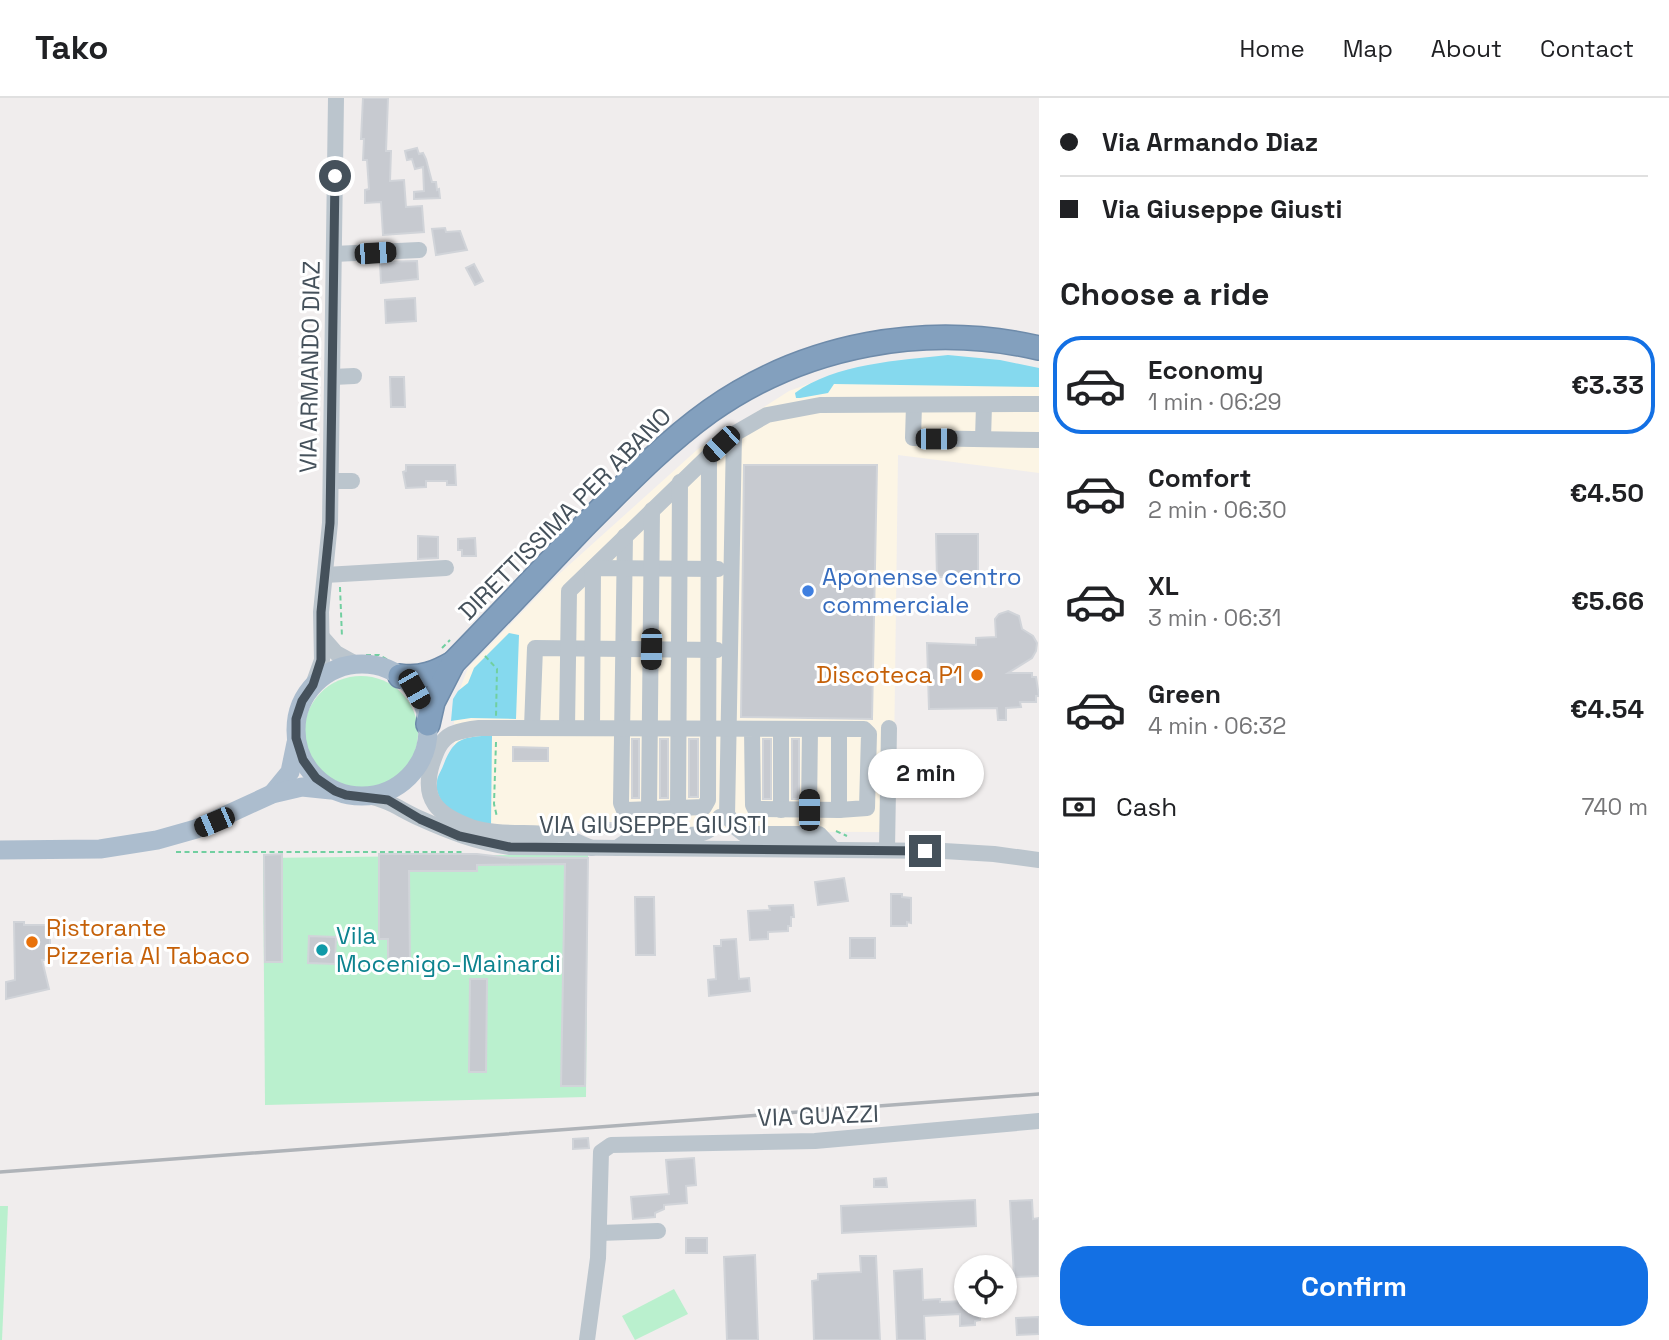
<!DOCTYPE html>
<meta charset="utf-8">
<style>
:root{--surface:#fff;--page:#f6f6f6;--text:#202124;--muted:#757577;--line:#e0e0e0;--accent:#1370e4}
body{margin:0;font-family:"Space Grotesk",sans-serif;background:var(--page);color:var(--text);height:100vh;display:flex;flex-direction:column;font-size:26px;white-space:nowrap}
*{box-sizing:border-box;margin:0}
p{font-size:23px;color:var(--muted)}
.icon{flex:none;width:38px;height:38px;fill:none;stroke:currentColor;stroke-width:2;stroke-linecap:round;stroke-linejoin:round}
.map{position:relative;flex:1;overflow:hidden}
.details{display:flex;flex-direction:column;background:var(--surface);width:630px}
.details>*{flex:none}
.top-card{display:grid;align-content:center;height:154px;padding:0 21px;background:var(--surface)}
.fabs{position:absolute;left:954px;top:1157px;display:grid;gap:14px}
.fabs a{display:grid;place-items:center;width:63px;height:63px;border-radius:50%;background:var(--surface);box-shadow:0 2px 5px #0004;font-size:35px}
.end{position:absolute;width:32px;height:32px;margin:-16px;border:9px solid #45515b;background:#fff;box-shadow:0 0 0 4px #fff}
.from{border-radius:50%}
.bubble{position:absolute;height:49px;border-radius:24px;background:var(--surface);box-shadow:0 2px 5px #0004;font-size:23px;font-weight:800;line-height:49px;text-align:center}
.car{position:absolute;width:21px;height:42px;margin:-21px -10px;border-radius:9px;box-shadow:0 0 5px 2px #0007;background:linear-gradient(#222 24%,#8ab4d8 0 40%,#222 0 76%,#8ab4d8 0 86%,#222 0)}
.top-card b{display:flex;align-items:center;gap:24px;height:66px;font-size:26px}
.top-card b+b{border-top:2px solid var(--line)}
.top-card i{width:18px;height:18px;background:var(--text)}
ul{padding:0;list-style:none}
li{display:flex;align-items:center;gap:21px;height:98px;margin:0 14px 10px;padding:0 7px;border:4px solid transparent;border-radius:28px}
li div{flex:1}
li b{display:block;font-size:26px}
li em{font-style:normal;font-weight:800}
li.current{border-color:var(--accent)}
li>.icon{width:63px;height:63px;stroke-width:1.5}
h2{padding:0 21px;font-size:32px;line-height:84px}
.pay{display:flex;align-items:center;gap:18px;height:77px;padding:0 21px;font-size:26px}
.pay p{margin-inline-start:auto}
.primary-button{display:flex;gap:14px;margin-top:auto;padding:14px 21px}
.primary-button a{flex:1;height:80px;border-radius:28px;background:var(--accent);color:#fff;font-size:28px;font-weight:800;line-height:80px;text-align:center}
header{display:flex;align-items:center;gap:42px;box-sizing:border-box;height:98px;padding:0 35px;background:var(--surface);border-bottom:2px solid var(--line)}
header strong{font-size:33px}
nav{display:flex;gap:38px;margin-inline-start:auto;font-size:24px}
main{display:flex;flex:1;min-height:0}
.map>svg:first-child{display:block}
.commercial{fill:#fcf5e5}
.green{fill:#baf0ce}
.water{fill:#85d9ee}
.building{fill:#c7cad0;stroke:#d1d4d9;stroke-width:2}
.lines{fill:none;stroke-linecap:round;stroke-linejoin:round}
.highway-casing{stroke:#6e8baa;stroke-width:26}
.path{stroke:#71cfa0;stroke-width:2;stroke-dasharray:5 3.5;stroke-linecap:butt}
.minor{stroke:#bbc5cd;stroke-width:16}
.major{stroke:#acbdce;stroke-width:19}
.highway{stroke:#83a0be;stroke-width:23}
.rail{stroke:#afb3b8;stroke-width:3.5}
.route{stroke:#45515b;stroke-width:9}
.shop-dot{fill:#3f7fe0;stroke:#fff;stroke-width:2.5}
.food-dot{fill:#e8710a;stroke:#fff;stroke-width:2.5}
.culture-dot{fill:#0f9aa8;stroke:#fff;stroke-width:2.5}
.labels{text-anchor:middle;stroke-width:6;stroke-linejoin:round;paint-order:stroke}
.street-label{font-size:24px;fill:#45515b;stroke:#fff}
.shop-label{font-size:24px;fill:#366cbe;stroke:#fff;text-anchor:start}
.food-label{font-size:24px;fill:#c56008;stroke:#fff;text-anchor:end}
.culture-label{font-size:24px;fill:#0d838f;stroke:#fff;text-anchor:start}
</style>
<header>
<strong>Tako</strong>
<nav><a>Home</a><a>Map</a><a>About</a><a>Contact</a></nav>
</header>
<main>
<div class="map">
<svg width="1039" height="1242" viewBox="0 0 1039 1242">
<rect width="100%" height="100%" fill="#f0eded"/>
<path class="commercial" d="M872,268L1039,272V375L898,357L893,734L516,733L476,720L449,670L455,640L453,609L468,570L558,477L698,351L789,293L830,278Z"/>
<g class="green">
<circle cx="361" cy="635" r="57"/>
<path d="M588,756L586,999L265,1007L263,760Z"/>
<path d="M0,1108H8L2,1242H0Z"/>
<path d="M674,1191L688,1216L635,1242L622,1218Z"/>
</g>
<g class="water">
<path d="M948,257L1000,262L1039,270V289L834,286L828,295L800,300H796L795,295C834,266 900,262 948,257Z"/>
<path d="M509,535L519,537L516,621L471,620L451,623L453,601L458,593L468,585L474,570Z"/>
<path d="M492,637L491,729C471,724 433,711 437,684C437,679 441,673 443,668C455,638 462,640 492,637Z"/>
</g>
<g class="building">
<path d="M363,0H388L386,53H391L390,83L404,82L406,109L422,108L424,134L383,137L381,104L365,105V92L369,91L367,62H363L364,41H361Z"/>
<path d="M417,50L419,56L423,55L426,61L432,84H436L437,92L439,91L440,100L414,101V94L424,93L423,69L415,71L412,61L407,62L405,53Z"/>
<path d="M445,130L446,134L460,133L467,152L436,157L432,131Z"/>
<path d="M417,163L418,181L381,185L380,164Z"/>
<path d="M474,166L483,183L475,187L466,170Z"/>
<path d="M415,200L416,223L386,225L385,202Z"/>
<path d="M390,279H404L405,309H391Z"/>
<path d="M406,367H455L456,387H447V383H426V389L406,390L403,374L406,373Z"/>
<path d="M744,367H877L872,621L741,619Z"/>
<path d="M936,436H978V479H937Z"/>
<path d="M418,438L438,439V460L418,461Z"/>
<path d="M475,440L476,458H462V452H458V441Z"/>
<path d="M1008,513L1019,518L1022,531L1033,538L1037,545L1036,553L1032,560L1008,575H1032V579H1036L1039,598H1036V604H1020L1021,609L1006,610V622H998L997,610L929,611L927,545L976,547V540L996,539L995,521L999,516Z"/>
<rect x="632" y="641" width="7" height="59"/>
<rect x="660" y="641" width="8" height="59"/>
<rect x="689" y="641" width="9" height="58"/>
<rect x="763" y="641" width="8" height="60"/>
<rect x="792" y="641" width="7" height="60"/>
<path d="M513,649L548,650V663H513Z"/>
<path d="M603,725H614V736L603,735Z"/>
<path d="M282,756V864H265L264,757Z"/>
<path d="M379,756H477L510,760H588L585,988H561L565,766L477,767V773H409L410,866H388V841H379Z"/>
<path d="M844,780L848,803L818,807L815,784Z"/>
<path d="M891,796H902V799L911,800V825L907,824V828H891Z"/>
<path d="M635,799H654L655,857H636Z"/>
<path d="M793,807L794,819H791V828H788V833L768,834V841L750,842L748,813L770,812L769,808Z"/>
<path d="M14,824H24V827H50V862H42L49,891L6,901V884L15,882Z"/>
<path d="M309,838L336,839L335,866L308,865Z"/>
<rect x="850" y="840" width="25" height="20"/>
<path d="M736,841L739,881L749,880L750,893L709,898L708,882L716,881L714,848H721V842Z"/>
<path d="M470,881H487L486,974H469Z"/>
<path d="M588,1040L589,1050L573,1051V1041Z"/>
<path d="M694,1060L696,1087L686,1088L687,1105L664,1107V1111L655,1115V1119L633,1121L631,1099L669,1096L666,1062Z"/>
<path d="M886,1080L887,1089H874V1081Z"/>
<path d="M975,1102L976,1128L842,1135L841,1108Z"/>
<path d="M1032,1102L1033,1121L1039,1120V1178L1014,1179L1010,1103Z"/>
<rect x="686" y="1140" width="21" height="15"/>
<path d="M755,1157L758,1242H727L724,1159Z"/>
<path d="M860,1158H876L880,1242H814L812,1183L818,1182V1176L861,1174Z"/>
<path d="M922,1171L923,1202L940,1201V1204L966,1203V1208H979L980,1222L975,1223V1227L960,1228V1216L924,1218L925,1242H897L894,1173Z"/>
<path d="M1039,1219V1236L1017,1237L1016,1220Z"/>
</g>
<g class="lines">
<defs>
<g id="highway">
<path d="M400,578C421,581 435,575 453,565"/>
<path d="M428,626L433,604L453,565C497,520 541,473 585,427C625,387 664,346 710,313C805,246 926,224 1039,250"/>
</g>
</defs>
<use href="#highway" class="highway-casing"/>
<g class="path">
<path d="M340,489L342,539"/>
<path d="M442,550L450,542"/>
<path d="M366,557H379L390,563"/>
<path d="M485,558L497,571L496,618"/>
<path d="M496,644L494,706L497,719"/>
<path d="M836,733L847,738"/>
<path d="M176,754H464"/>
</g>
<g class="minor">
<path d="M334,156L419,152"/>
<path d="M333,279L354,278"/>
<path d="M914,307L913,340L1039,342"/>
<path d="M983,341L984,307"/>
<path d="M331,383H352"/>
<path d="M625,438L621,705L624,712H627L704,709L708,702L709,358"/>
<path d="M325,477L446,470"/>
<path d="M322,539L336,555L356,566"/>
<path d="M313,587L322,562L321,514L330,425L336,0"/>
<path d="M532,629L535,550L717,552"/>
<path d="M567,630L569,493L721,346L734,336L767,317L820,307L1039,306"/>
<path d="M592,630L593,470L718,471"/>
<path d="M368,698C391,703 399,711 419,720C450,734 476,744 510,749L944,753L994,756L1039,762"/>
<path d="M649,711L652,412"/>
<path d="M678,711L680,384"/>
<path d="M781,712V631"/>
<path d="M809,712L810,631"/>
<path d="M839,712V631"/>
<path d="M727,719L734,336"/>
<path d="M592,750C581,746 569,739 557,737C529,733 498,738 471,729C438,717 421,702 432,666C436,654 440,642 452,636C460,633 470,631 479,630L864,631L869,636L867,710L839,712L755,711L753,707L752,631"/>
<path d="M617,750C623,746 630,740 637,738C664,729 705,751 720,719H729L735,729L744,736H819L833,751"/>
<path d="M887,752L889,630"/>
<path d="M599,1135L658,1133"/>
<path d="M587,1242L598,1160L601,1054L611,1047L815,1043L1039,1023"/>
</g>
<g class="major">
<circle cx="362" cy="632" r="66"/>
<path d="M272,696L290,674L296,645"/>
<path d="M0,752L100,751L157,742L196,731L272,696L302,689L331,692"/>
</g>
<use href="#highway" class="highway"/>
<path class="rail" d="M0,1074L1039,996"/>
</g>
<g class="lines">
<path class="route" d="M335,78L330,425L321,514V562L313,587L302,603L296,621V640L303,662L316,680L335,693L346,697L388,702L420,721L459,738L510,749L925,753"/>
</g>
<circle class="shop-dot" cx="808" cy="493" r="7"/>
<g class="food-dot">
<circle cx="977" cy="577" r="7"/>
<circle cx="32" cy="844" r="7"/>
</g>
<circle class="culture-dot" cx="322" cy="852" r="7"/>
<g class="labels">
<g class="street-label">
<text transform="translate(310 269) rotate(-89)" y="8">VIA ARMANDO DIAZ</text>
<text transform="translate(565 416) rotate(-45)" y="8">DIRETTISSIMA PER ABANO</text>
<text x="653" y="735">VIA GIUSEPPE GIUSTI</text>
<text transform="translate(818 1018) rotate(-2)" y="8">VIA GUAZZI</text>
</g>
<g class="shop-label">
<text x="822" y="487">Aponense centro<tspan x="822" dy="28">commerciale</tspan></text>
</g>
<g class="food-label">
<text x="963" y="585">Discoteca P1</text>
<text x="46" y="838" text-anchor="start">Ristorante<tspan x="46" dy="28">Pizzeria Al Tabaco</tspan></text>
</g>
<g class="culture-label">
<text x="336" y="846">Vila<tspan x="336" dy="28">Mocenigo-Mainardi</tspan></text>
</g>
</g>
</svg>
<div class="fabs">
<a><svg class="icon" aria-label="locate" viewBox="0 0 24 24"><circle cx="12" cy="12" r="6"/><path d="M12 2v4M12 18v4M2 12h4M18 12h4"/></svg></a>
</div>
<i class="end from" style="left:335px;top:78px"></i>
<i class="end" style="left:925px;top:753px"></i>
<div class="bubble" style="left:868px;top:651px;width:116px">2 min</div>
<i class="car" style="left:375px;top:155px;rotate:86deg"></i>
<i class="car" style="left:936px;top:341px;rotate:90deg"></i>
<i class="car" style="left:721px;top:346px;rotate:227deg"></i>
<i class="car" style="left:651px;top:551px;rotate:181deg"></i>
<i class="car" style="left:414px;top:591px;rotate:150deg"></i>
<i class="car" style="left:809px;top:712px;rotate:0deg"></i>
<i class="car" style="left:214px;top:724px;rotate:247deg"></i>
</div>
<section class="details">
<div class="top-card">
<b><i class="from"></i>Via Armando Diaz</b>
<b><i></i>Via Giuseppe Giusti</b>
</div>
<h2>Choose a ride</h2>
<ul>
<li class="current"><svg class="icon" aria-label="car" viewBox="0 0 24 24"><path d="M5 17H2v-5l4-1 3-4h7l3 4 3 1v5h-3M9 17h6M6 11h13"/><circle cx="7" cy="17" r="2"/><circle cx="17" cy="17" r="2"/></svg><div><b>Economy</b><p>1 min · 06:29</p></div><em>€3.33</em></li>
<li><svg class="icon" aria-label="car" viewBox="0 0 24 24"><path d="M5 17H2v-5l4-1 3-4h7l3 4 3 1v5h-3M9 17h6M6 11h13"/><circle cx="7" cy="17" r="2"/><circle cx="17" cy="17" r="2"/></svg><div><b>Comfort</b><p>2 min · 06:30</p></div><em>€4.50</em></li>
<li><svg class="icon" aria-label="car" viewBox="0 0 24 24"><path d="M5 17H2v-5l4-1 3-4h7l3 4 3 1v5h-3M9 17h6M6 11h13"/><circle cx="7" cy="17" r="2"/><circle cx="17" cy="17" r="2"/></svg><div><b>XL</b><p>3 min · 06:31</p></div><em>€5.66</em></li>
<li><svg class="icon" aria-label="car" viewBox="0 0 24 24"><path d="M5 17H2v-5l4-1 3-4h7l3 4 3 1v5h-3M9 17h6M6 11h13"/><circle cx="7" cy="17" r="2"/><circle cx="17" cy="17" r="2"/></svg><div><b>Green</b><p>4 min · 06:32</p></div><em>€4.54</em></li>
</ul>
<div class="pay"><svg class="icon" aria-label="cash" viewBox="0 0 24 24"><path d="M3 7h18v10H3z"/><circle cx="12" cy="12" r="2"/></svg>Cash<p>740 m</p></div>
<div class="primary-button"><a>Confirm</a></div>
</section>
</main>
